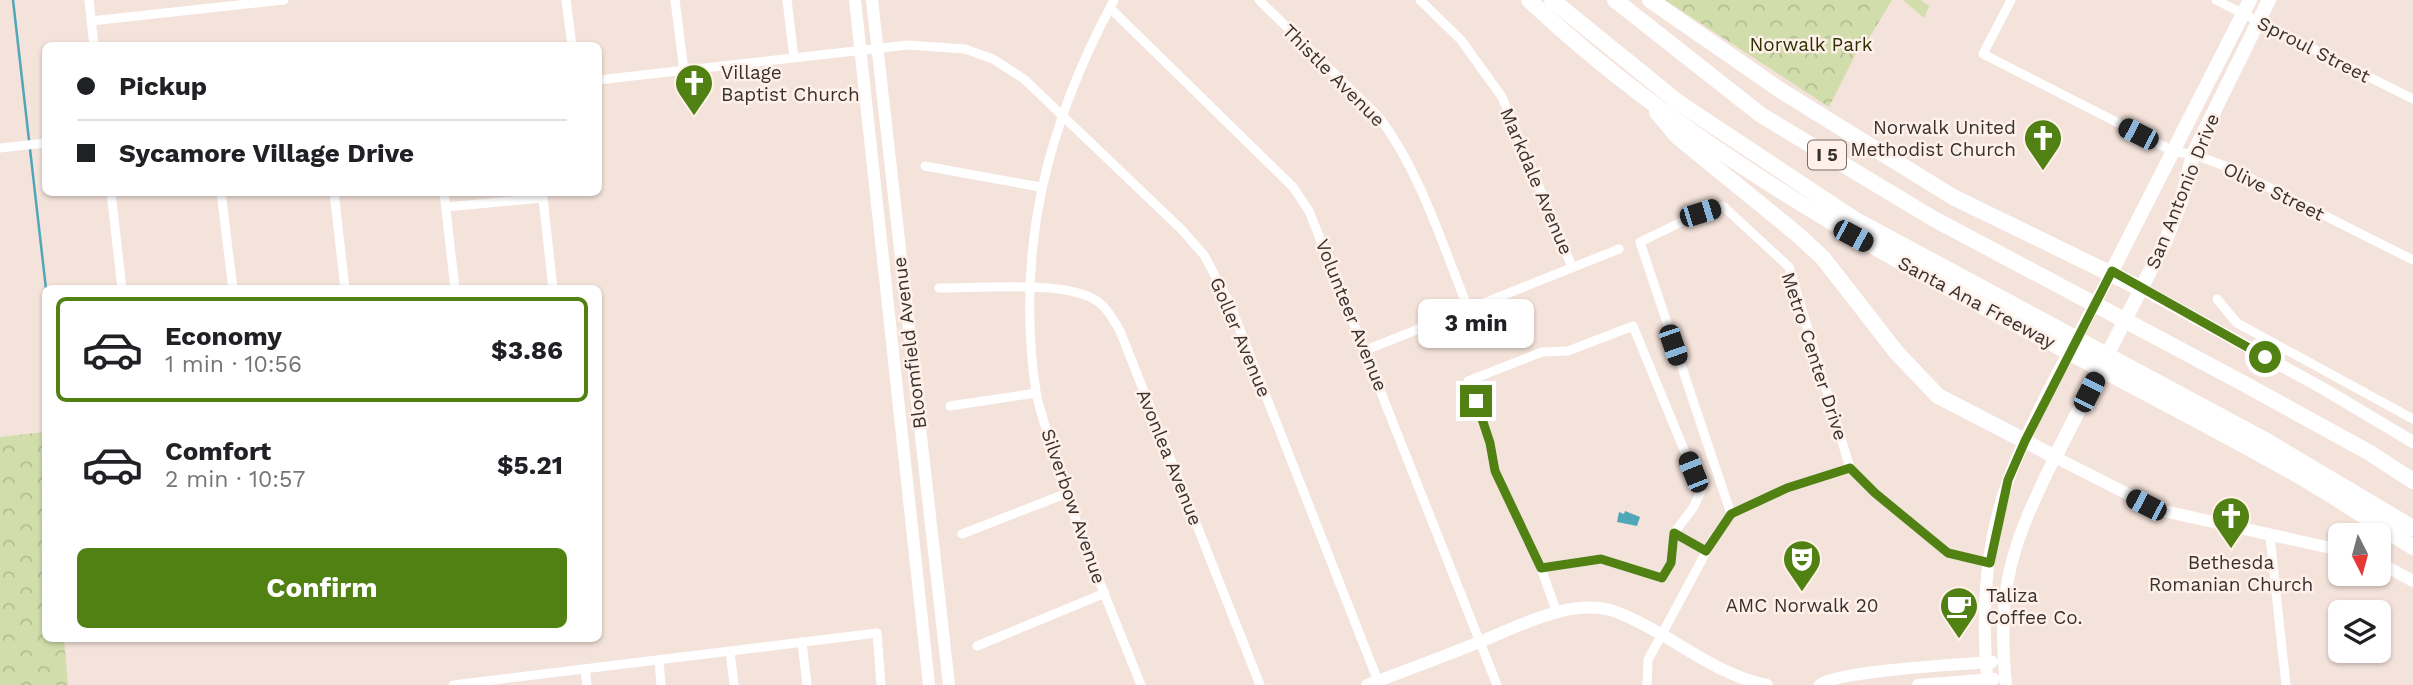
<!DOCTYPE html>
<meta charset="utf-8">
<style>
:root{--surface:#fff;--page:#f2f2f2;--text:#202124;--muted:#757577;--line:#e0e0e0;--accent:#508112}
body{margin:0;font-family:"Work Sans",sans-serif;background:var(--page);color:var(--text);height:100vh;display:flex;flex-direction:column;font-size:26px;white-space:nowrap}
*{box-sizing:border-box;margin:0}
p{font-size:23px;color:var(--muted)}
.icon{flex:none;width:38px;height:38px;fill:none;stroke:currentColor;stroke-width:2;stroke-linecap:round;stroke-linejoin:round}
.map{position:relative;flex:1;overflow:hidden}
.panel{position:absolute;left:42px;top:285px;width:560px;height:357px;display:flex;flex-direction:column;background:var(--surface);border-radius:10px;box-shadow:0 2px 5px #0004}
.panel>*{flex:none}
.banner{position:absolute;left:42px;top:42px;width:560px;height:154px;border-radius:10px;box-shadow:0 2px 5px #0004;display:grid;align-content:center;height:154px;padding:0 35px;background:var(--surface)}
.needle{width:46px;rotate:174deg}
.fabs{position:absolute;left:2328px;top:523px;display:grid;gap:14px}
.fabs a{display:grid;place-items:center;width:63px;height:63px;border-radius:10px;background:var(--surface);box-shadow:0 2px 5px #0004;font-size:35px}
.end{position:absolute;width:32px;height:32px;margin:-16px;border:9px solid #508112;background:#fff;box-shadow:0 0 0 4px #fff}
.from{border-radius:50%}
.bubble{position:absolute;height:49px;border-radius:10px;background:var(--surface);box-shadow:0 2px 5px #0004;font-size:23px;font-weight:700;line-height:49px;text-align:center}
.car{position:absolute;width:21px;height:42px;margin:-21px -10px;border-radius:9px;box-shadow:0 0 5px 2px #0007;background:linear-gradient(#222 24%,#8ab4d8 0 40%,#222 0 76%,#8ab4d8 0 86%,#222 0)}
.banner b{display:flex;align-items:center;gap:24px;height:66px;font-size:26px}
.banner b+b{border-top:2px solid var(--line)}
.banner i{width:18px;height:18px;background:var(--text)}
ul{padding:12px 0 0;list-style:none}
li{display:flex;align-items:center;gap:21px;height:105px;margin:0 14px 10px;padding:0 21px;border:4px solid transparent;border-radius:10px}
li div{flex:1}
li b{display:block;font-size:26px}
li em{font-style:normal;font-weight:700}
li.active{border-color:var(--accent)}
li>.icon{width:63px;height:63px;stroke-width:1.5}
.button{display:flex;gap:14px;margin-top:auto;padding:14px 35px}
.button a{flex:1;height:80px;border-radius:10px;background:var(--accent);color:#fff;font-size:28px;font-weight:700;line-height:80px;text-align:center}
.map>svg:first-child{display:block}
.park{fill:url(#park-crowns)}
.water{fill:url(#water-ripples)}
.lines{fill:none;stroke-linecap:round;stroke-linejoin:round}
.stream{stroke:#51a6b9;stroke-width:2.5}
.street{stroke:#fff;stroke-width:9}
.secondary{stroke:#fff;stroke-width:12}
.primary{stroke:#fff;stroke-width:14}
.highway{stroke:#fff;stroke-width:16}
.route{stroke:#508112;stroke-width:9}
.labels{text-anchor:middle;stroke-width:5;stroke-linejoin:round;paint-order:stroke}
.shield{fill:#fff1ea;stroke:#746b67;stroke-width:2}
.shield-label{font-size:18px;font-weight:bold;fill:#38322f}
.park-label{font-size:19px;fill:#2b3200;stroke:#fff1ea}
.street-label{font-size:19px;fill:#38322f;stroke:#fff1ea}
.poi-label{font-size:19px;fill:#38322f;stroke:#fff1ea;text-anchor:start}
</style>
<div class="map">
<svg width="2413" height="685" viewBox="0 0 2413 685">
<defs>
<pattern id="park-crowns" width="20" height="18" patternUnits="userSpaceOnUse" patternTransform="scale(1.75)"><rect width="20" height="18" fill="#d2ddac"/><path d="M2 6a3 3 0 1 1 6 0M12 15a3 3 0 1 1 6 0" fill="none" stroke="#b5be94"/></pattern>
<pattern id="water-ripples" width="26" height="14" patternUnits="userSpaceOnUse" patternTransform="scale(1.75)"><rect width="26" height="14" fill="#51a6b9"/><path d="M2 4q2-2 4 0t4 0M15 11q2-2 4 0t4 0" fill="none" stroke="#448897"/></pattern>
</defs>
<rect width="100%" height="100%" fill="#f4e3db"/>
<g class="park">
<path d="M1665,0H1892L1866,43L1860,45L1829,107Z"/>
<path d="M1903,0H1921L1929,6L1924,18Z"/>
<path d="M44,432L46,639H64L68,685H0V437Z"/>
</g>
<path class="water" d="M1625,511L1640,517L1637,526L1617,522L1619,512L1624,514Z"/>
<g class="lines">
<path class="stream" d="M13,0L46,289"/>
<g class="street">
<path d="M89,0L94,46"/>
<path d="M566,0L572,46"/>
<path d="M675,0L684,71"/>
<path d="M787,0L794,58"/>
<path d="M1114,0C1047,124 1015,250 1036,392C1039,410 1047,429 1052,448C1076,529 1110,607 1141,685"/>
<path d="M1259,0L1379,117C1421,173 1442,244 1468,308"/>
<path d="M1420,0L1461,40L1502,97L1572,267"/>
<path d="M2011,0L1983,54L2175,152L2193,154L2230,168L2413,260"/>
<path d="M2216,0L2413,99"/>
<path d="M1110,8L1293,187L1309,211L1497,685"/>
<path d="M91,21L284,0"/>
<path d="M598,80L908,45L965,49L993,59L1024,79L1181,229L1204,255L1229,302L1378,681"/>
<path d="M0,148L46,143"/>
<path d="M925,166L1040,187"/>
<path d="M111,192L122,289"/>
<path d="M221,192L233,289"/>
<path d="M334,192L345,289"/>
<path d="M444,192L455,289"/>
<path d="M446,207L543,198L553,289"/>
<path d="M939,288C977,288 1061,281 1092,298C1106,305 1112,318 1120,331L1260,685"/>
<path d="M2217,299L2237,323L2413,419"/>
<path d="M1366,350L1619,249"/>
<path d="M950,406L1036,393"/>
<path d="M1731,514L1640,242L1700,213L1723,206L1789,267L1850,468L1875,493L1948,553L1989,563"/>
<path d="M1674,533L1671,563L1662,578L1601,559L1541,568L1495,471L1490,443L1468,381L1542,352L1568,351L1633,326L1701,491L1693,508L1674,533L1706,551"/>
<path d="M962,534L1065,494"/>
<path d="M2270,537L2286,685"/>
<path d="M1541,568L1557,613"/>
<path d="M802,642L807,685"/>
<path d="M977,646L1105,593"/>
<path d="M730,651L734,685"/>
<path d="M659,660L661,685"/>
<path d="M585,669L587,685"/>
<path d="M453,685L877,633L881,685"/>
<path d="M1647,685L1648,660L1712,541L1731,514L1787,488L1850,468"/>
</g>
<g class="secondary">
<path d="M855,0L929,685"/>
<path d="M872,0L949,685"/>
<path d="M2142,289L2324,389L2413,442"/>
<path d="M2378,562L2413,581"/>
<path d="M1367,685C1402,672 1437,659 1472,645C1515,629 1572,594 1619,613C1670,633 1712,674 1767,685"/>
<path d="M1820,685C1837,671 1963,664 1992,662"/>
<path d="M1918,685L1994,679"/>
<path d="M1988,685C1981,617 1985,543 2009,478C2036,407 2077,339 2112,271"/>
<path d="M2006,685C1996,587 2012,544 2055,457L2159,510L2340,550"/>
</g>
<g class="primary">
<path d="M2112,271L2250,0"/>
<path d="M2025,441L2055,457L2166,240L2182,199L2193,154L2269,0"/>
</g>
<g class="highway">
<path d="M1529,0C1747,206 2029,324 2287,469C2330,493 2371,521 2413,547"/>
<path d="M1552,0L1679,103L1854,219L2265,440L2413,528"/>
<path d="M1615,0L1761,115L1934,219L2239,381L2370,453L2413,481"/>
<path d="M1650,0L1780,90L1953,197L2142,289"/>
<path d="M1657,112L1678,137L1797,234L1823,258L1897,353L1938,396L2025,441"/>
</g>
</g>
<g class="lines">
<path class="route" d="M1476,401L1490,443L1495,471L1541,568L1601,559L1662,578L1671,563L1674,533L1706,551L1731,514L1787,488L1850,468L1875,493L1948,553L1990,563L2008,480L2025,441L2112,271L2265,357"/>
</g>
<defs>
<symbol id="church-pin" viewBox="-11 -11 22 30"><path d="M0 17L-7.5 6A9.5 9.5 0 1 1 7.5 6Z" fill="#508112" stroke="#fff1ea"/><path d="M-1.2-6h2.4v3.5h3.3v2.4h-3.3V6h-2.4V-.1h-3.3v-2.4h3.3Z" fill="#fff"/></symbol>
<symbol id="theatre-pin" viewBox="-11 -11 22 30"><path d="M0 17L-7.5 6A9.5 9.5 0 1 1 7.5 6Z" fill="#508112" stroke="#fff1ea"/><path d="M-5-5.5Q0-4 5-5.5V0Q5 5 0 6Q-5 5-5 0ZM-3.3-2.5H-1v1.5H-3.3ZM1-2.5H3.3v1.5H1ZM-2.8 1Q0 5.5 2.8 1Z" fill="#fff"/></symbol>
<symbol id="cafe-pin" viewBox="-11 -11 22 30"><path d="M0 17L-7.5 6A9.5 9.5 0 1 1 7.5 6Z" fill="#508112" stroke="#fff1ea"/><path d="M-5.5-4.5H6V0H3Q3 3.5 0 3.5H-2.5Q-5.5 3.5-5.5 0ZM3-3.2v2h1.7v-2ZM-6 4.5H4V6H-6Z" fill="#fff"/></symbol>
</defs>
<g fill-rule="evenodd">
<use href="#church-pin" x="672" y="61" width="44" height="60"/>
<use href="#church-pin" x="2021" y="116" width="44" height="60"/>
<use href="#church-pin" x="2209" y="494" width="44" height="60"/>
<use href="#theatre-pin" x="1780" y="537" width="44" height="60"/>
<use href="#cafe-pin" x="1937" y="584" width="44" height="60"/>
</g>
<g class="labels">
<rect class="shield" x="1808" y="140.5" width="38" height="29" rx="5"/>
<g class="shield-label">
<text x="1827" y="161">I 5</text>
</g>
<g class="park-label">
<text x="1811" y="51">Norwalk Park</text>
</g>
<g class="street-label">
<text transform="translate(2314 49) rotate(27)" y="7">Sproul Street</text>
<text transform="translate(1334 75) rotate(45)" y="7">Thistle Avenue</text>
<text transform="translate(1537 181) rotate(67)" y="7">Markdale Avenue</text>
<text transform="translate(2182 191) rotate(-68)" y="7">San Antonio Drive</text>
<text transform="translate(2274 191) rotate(26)" y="7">Olive Street</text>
<text transform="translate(1977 302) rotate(28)" y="7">Santa Ana Freeway</text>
<text transform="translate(1352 315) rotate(68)" y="7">Volunteer Avenue</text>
<text transform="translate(1241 337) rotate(67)" y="7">Goller Avenue</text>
<text transform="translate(909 343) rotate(-97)" y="7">Bloomfield Avenue</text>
<text transform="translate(1815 356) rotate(72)" y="7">Metro Center Drive</text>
<text transform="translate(1170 457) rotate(68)" y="7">Avonlea Avenue</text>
<text transform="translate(1074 506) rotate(71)" y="7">Silverbow Avenue</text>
</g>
<g class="poi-label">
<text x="721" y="79">Village<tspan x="721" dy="22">Baptist Church</tspan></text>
<text x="2016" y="134" text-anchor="end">Norwalk United<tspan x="2016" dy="22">Methodist Church</tspan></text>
<text x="2231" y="569" text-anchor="middle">Bethesda<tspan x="2231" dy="22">Romanian Church</tspan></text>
<text x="1986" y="602">Taliza<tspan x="1986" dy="22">Coffee Co.</tspan></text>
<text x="1802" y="612" text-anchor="middle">AMC Norwalk 20</text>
</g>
</g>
</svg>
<div class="fabs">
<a><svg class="needle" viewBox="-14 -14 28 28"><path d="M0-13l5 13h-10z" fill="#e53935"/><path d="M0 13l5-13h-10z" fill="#757577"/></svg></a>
<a><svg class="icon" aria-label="layers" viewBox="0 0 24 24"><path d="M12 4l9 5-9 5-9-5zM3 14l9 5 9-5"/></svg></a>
</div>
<i class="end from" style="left:2265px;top:357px"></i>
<i class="end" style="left:1476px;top:401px"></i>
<div class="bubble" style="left:1418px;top:299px;width:116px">3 min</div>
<i class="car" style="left:2138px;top:134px;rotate:297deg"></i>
<i class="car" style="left:1700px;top:213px;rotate:73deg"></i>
<i class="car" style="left:1853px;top:236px;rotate:118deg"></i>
<i class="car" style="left:1673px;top:345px;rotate:161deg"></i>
<i class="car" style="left:2089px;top:392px;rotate:27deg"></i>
<i class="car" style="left:1693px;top:472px;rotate:338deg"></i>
<i class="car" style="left:2146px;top:505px;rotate:297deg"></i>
<div class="banner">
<b><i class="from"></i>Pickup</b>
<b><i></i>Sycamore Village Drive</b>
</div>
<section class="panel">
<ul>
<li class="active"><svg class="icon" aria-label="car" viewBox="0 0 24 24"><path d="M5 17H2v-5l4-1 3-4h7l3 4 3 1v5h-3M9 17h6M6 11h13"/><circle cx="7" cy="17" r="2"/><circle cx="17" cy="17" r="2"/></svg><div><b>Economy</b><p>1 min · 10:56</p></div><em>$3.86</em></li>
<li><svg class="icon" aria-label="car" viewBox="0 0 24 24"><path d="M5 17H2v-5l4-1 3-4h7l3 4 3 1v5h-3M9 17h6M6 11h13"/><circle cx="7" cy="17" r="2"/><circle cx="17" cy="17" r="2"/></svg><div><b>Comfort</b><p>2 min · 10:57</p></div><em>$5.21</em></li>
</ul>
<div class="button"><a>Confirm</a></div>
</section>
</div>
